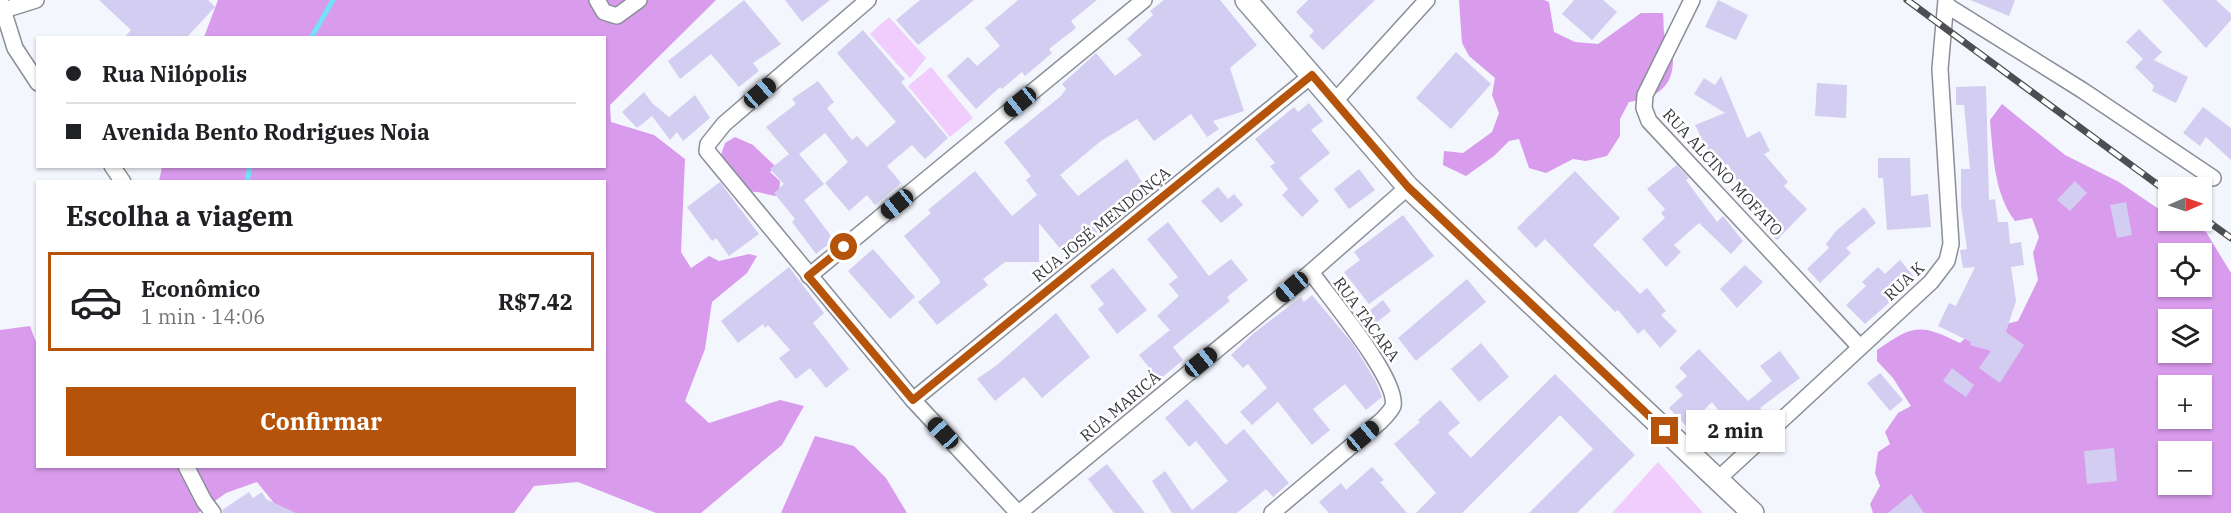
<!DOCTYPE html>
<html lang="pt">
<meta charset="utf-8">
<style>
:root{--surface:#fff;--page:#f2f2f2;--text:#202124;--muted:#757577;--line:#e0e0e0;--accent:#b45309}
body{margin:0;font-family:"IBM Plex Serif",serif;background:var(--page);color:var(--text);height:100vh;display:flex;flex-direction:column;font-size:22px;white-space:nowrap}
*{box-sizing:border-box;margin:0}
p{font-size:20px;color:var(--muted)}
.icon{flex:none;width:33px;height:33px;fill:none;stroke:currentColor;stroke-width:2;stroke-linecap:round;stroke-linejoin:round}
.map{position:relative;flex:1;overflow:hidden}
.details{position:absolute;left:36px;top:180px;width:570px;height:288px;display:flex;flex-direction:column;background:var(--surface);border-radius:0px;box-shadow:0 2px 4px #0004}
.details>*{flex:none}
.hud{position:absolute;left:36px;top:36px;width:570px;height:132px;border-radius:0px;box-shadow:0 2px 4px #0004;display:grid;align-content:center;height:132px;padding:0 30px;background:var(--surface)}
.needle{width:39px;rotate:88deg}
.tools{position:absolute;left:2158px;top:177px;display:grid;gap:12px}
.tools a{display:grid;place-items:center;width:54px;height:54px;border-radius:0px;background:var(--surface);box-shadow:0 2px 4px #0004;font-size:30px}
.end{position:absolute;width:27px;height:27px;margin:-14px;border:8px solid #b45309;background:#fff;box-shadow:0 0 0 3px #fff}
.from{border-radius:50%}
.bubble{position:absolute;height:42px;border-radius:0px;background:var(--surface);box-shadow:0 2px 4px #0004;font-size:20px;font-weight:700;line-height:42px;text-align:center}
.car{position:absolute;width:18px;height:36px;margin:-18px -9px;border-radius:8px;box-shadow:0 0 4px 2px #0007;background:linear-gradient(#222 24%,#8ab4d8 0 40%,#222 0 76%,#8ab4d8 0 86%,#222 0)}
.hud b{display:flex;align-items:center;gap:21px;height:57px;font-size:22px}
.hud b+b{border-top:2px solid var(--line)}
.hud i{width:15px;height:15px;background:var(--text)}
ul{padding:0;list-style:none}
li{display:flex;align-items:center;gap:18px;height:99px;margin:0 12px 9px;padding:0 18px;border:3px solid transparent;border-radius:0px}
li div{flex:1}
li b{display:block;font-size:22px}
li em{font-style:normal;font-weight:700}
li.selected{border-color:var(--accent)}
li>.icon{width:54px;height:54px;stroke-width:1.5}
h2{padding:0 30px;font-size:27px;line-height:72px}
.cta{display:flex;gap:12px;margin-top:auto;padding:12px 30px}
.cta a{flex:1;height:69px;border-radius:0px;background:var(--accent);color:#fff;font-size:24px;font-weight:700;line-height:69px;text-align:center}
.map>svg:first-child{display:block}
.green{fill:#f0cdfc}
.forest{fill:#d99bec;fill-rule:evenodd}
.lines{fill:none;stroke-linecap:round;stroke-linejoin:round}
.stream{stroke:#76dff9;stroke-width:5}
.building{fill:#d3cdf2}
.street-casing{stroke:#8a8e99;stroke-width:18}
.secondary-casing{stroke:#8a8e99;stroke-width:24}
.street{stroke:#fff;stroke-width:15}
.secondary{stroke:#fff;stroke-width:21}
.rail-casing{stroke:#4c4e52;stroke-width:7}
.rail{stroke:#fff;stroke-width:4.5;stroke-dasharray:14;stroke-linecap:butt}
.route{stroke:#b45309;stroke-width:8}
.labels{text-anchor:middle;stroke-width:5;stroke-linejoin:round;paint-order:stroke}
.street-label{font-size:16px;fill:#35373b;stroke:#fff}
</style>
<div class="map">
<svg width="2231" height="513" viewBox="0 0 2231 513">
<rect width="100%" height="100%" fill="#f3f6fd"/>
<g class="green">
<path d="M889,17L926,58L910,78L870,34Z"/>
<path d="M931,67L973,118L950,137L908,86Z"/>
<path d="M1658,462L1703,513H1612Z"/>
</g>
<g class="forest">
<path d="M218,0H716L610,105L611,122L654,135L685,159L681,252L691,268L709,256L719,261L749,254L757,256L747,273L712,302L705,349L685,401L709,423L780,400L804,406L782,445L701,513H656L578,482L534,486L514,513H282L257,482L226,493L198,513H0V330L30,326L37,345L38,466H604V182L159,181L162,167L604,166V38L204,37Z"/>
<path d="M1459,0H1544L1549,2L1554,32L1575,42L1598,44L1641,13H1663C1664,21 1663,30 1665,37C1666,45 1673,52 1673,60C1673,90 1653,98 1629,102L1620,119V136L1607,156L1586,161L1573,159L1546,173L1529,168L1519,139L1509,141L1494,156L1466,176L1443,165L1444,151L1463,153L1492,132L1499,113L1492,95L1495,78L1469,56L1462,43Z"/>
<path d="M2002,104L2065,155L2119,182L2169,216V220L2180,221L2206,232L2231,273V513H1873L1870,504L1880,486L1875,473L1878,452L1890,444L1885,432L1898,413L1911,406L1893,378L1877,361V350C1913,325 1920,323 1960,343L1986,320L1998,326L2018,321L2038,280L2033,253L2039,237L2032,218L2015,221C1994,194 1993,154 1990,120ZM2169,254H2202V286H2169ZM2169,320H2202V352H2169ZM2169,386H2202V418H2169ZM2169,452H2202V484H2169Z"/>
<path d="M735,137L753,145L776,167L770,172L780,181L779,196C768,196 761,191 751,192L719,161L725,143Z"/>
<path d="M815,436L854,446L886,478L907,513H781Z"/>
</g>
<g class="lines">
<g class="stream">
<path d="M311,38L333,0"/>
<path d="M247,182L250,166"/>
</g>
</g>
<g class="building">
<path d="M99,0H208L215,7L186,38H124L131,30Z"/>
<path d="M744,0L781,44L753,63L759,71L739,87L711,54L680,79L668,61Z"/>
<path d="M785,0H830L802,22Z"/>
<path d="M920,0H974L918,45L896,20Z"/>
<path d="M1018,0H1097L1071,21L1076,28L1049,49L1052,53L1025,76L1022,72L1002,89L1000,87L976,109L947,76L968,57L977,66L1000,46L985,28Z"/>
<path d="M1164,0H1220L1257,45L1230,68L1244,111L1213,121L1219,129L1207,137L1191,114L1154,141L1137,119L1101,141L1060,175L1078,196L1127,159L1150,194L1127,209L1129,212L1085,247L1083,244L1067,257L1039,223V262H1005L983,279L988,285L937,325L918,302L940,283L939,279L904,236L931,213L928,210L975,171L1012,216L1037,195L1026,180L1031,176L1004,142L1061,96L1066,89L1062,84L1096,53L1115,76L1142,55L1127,39L1153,15L1150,11Z"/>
<path d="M1308,0H1375L1323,50L1309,36L1314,31L1296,12Z"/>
<path d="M1574,0H1603L1617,12L1592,40L1562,14Z"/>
<path d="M1718,0L1748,15L1736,40L1705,27Z"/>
<path d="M1970,0H2015L2009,16Z"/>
<path d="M2162,0H2216L2231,14V20L2206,48Z"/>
<path d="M2139,29L2162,52L2154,60L2188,77L2176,103L2152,91L2154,86L2135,67L2143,59L2126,42Z"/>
<path d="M863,30L905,79L901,82L948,138L925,159L912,145L887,166L901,183L875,205L867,195L849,211L825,183L848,162L825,133L799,154L824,184L804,200L834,240L816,254L792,222L795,219L774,193L784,184L770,169L789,154L766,127L796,104L792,99L818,81L834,102L827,108L852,140L857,136L867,147L896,122L837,53Z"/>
<path d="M1456,52L1491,84L1451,129L1416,98Z"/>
<path d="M1721,76L1747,138L1760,131L1770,151L1764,154L1788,182L1784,186L1807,209L1777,240L1758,221L1762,216L1743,194L1728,164L1717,170L1695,125L1725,113L1694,94L1704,78L1715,85Z"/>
<path d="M1817,83L1847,85L1846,118L1815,116Z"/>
<path d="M1986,86L1989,200L1995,199L1998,222H2008L2010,244L2021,242L2024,265L2011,267L2016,301L2006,332L2024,345L2000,383L1979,368L1991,351L1970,345L1971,342L1938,326L1949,303L1956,306L1975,267L1963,268L1960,250L1967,249L1961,206V169H1970L1964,105H1956V87Z"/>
<path d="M644,92L653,104L669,117L695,95L710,118L683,141L677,132L670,140L652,116L637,128L622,112Z"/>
<path d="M1309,103L1323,121L1311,130L1330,153L1299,178L1319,201L1302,217L1282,195L1288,189L1270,166L1275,163L1255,139L1294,107L1298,112Z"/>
<path d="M2203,107L2231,128V160L2206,137L2200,146L2183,133Z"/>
<path d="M1878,158H1910L1911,196L1928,194L1931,227L1887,230L1883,178H1878Z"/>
<path d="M1677,165L1689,178L1686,180L1717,222L1723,216L1743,241L1731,254L1699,223L1674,245L1681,252L1666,267L1642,239L1665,218L1661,213L1665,209L1647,189Z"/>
<path d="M1359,169L1375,190L1349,209L1334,189Z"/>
<path d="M1575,171L1620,218L1593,245L1640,294L1647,288L1666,311L1661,315L1677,331L1660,348L1644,329L1638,334L1618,310L1615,312L1545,239L1536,248L1517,228Z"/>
<path d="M2075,181L2087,193L2070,211L2057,200Z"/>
<path d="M720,182L759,234L729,256L716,238L712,241L687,207Z"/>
<path d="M1218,187L1228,199L1234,194L1243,205L1221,223L1201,201Z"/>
<path d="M2126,202L2132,235L2117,238L2110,205Z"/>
<path d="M1864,207L1876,223L1846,248L1851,253L1820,283L1807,269L1829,248L1826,244L1836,231Z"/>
<path d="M1403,215L1434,256L1369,304L1344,272L1360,260L1354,252Z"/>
<path d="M1168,222L1209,276L1231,259L1248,280L1227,297L1230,301L1173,347L1183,360L1159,380L1139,355L1170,330L1157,316L1179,296L1169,284L1178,277L1147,239Z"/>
<path d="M873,249L915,297L890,319L848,271Z"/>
<path d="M1900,260L1916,279L1865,324L1846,305L1866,286L1862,282L1878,267L1885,274Z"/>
<path d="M1745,265L1763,282L1737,308L1720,289Z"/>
<path d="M789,267L824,313L813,323L849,369L826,388L810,368L796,379L779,358L790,350L768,325L765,328L763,324L738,343L721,321Z"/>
<path d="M1113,268L1147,310L1117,334L1098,309L1104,304L1090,286Z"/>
<path d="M1467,279L1486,302L1416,361L1398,338Z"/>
<path d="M1312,295L1353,344L1376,382L1382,397L1366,410L1345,384L1313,409L1330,430L1312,445L1278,402L1252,425L1240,412L1267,388L1248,364L1243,368L1231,355L1254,333L1301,297L1304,302Z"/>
<path d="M1383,300L1391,311L1367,330L1359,319Z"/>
<path d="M1056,313L1090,357L1042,398L1024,377L995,401L977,379L997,365Z"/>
<path d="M1481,343L1509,377L1479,402L1451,369Z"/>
<path d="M1699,349L1748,401L1772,381L1760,366L1780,351L1800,378L1760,408L1767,417L1742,441L1712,402L1687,427L1669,408L1683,395L1675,387L1687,376L1679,368Z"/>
<path d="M1952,368L1974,385L1966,397L1943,381Z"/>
<path d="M1880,373L1903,400L1890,411L1867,383Z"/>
<path d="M1555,374L1635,455L1577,513H1529L1593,449L1560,415L1462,513H1416L1436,493L1394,444L1420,422L1418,420L1440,400L1460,423L1448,433L1471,458Z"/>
<path d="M1187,399L1226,445L1244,429L1289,483L1273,497L1266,489L1237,513H1172L1152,481L1165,471L1192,510L1228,481L1196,441L1189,447L1165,418Z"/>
<path d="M2114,448L2117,481L2087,484L2084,451Z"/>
<path d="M1107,464L1145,513H1114L1088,479Z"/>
<path d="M1372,467L1384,480L1380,482L1407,513H1329L1319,502L1341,483L1346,490Z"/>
<path d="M249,492L253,498L262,492L266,499L296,513H223L222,510Z"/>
<path d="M1911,494L1924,513H1888Z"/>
</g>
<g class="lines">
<defs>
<g id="street">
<path d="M0,0L15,48L38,83"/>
<path d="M597,0L604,12L617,16L639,0"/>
<path d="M868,0L724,124L708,144L707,151L913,400L1018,513"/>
<path d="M1692,0L1645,95L1644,108L1649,121L1859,346"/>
<path d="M1946,5L2082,90L2213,178"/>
<path d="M4,10L36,0"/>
<path d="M1335,101L1427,0"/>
<path d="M112,166L123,182"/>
<path d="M809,276L1144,0"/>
<path d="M913,400L1312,75"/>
<path d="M186,466L204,501L213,513"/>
<path d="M1717,480L1931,282L1947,261L1951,244L1940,69L1946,0"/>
<path d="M1019,513L1311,272L1408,187"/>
<path d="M1272,513L1381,421C1385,417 1391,411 1393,406C1399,380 1328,296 1311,272"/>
</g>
<path id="secondary" d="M1246,0L1408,187L1753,513"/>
</defs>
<use href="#street" class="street-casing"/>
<use href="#secondary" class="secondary-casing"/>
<use href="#street" class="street"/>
<use href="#secondary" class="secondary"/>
<defs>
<g id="rail">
<path d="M1907,0L2169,193"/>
<path d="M2202,217L2231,238"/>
</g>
</defs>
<use href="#rail" class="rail-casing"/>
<use href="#rail" class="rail"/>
</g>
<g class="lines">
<path class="route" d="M844,247L808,276L913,400L1312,75L1408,187L1665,431"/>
</g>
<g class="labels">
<g class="street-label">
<text transform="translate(1723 172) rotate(47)" y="6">RUA ALCINO MOFATO</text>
<text transform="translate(1101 224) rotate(-39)" y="6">RUA JOSÉ MENDONÇA</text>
<text transform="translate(1904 281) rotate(-43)" y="6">RUA K</text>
<text transform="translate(1367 319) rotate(54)" y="6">RUA TACARA</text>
<text transform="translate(1120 406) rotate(-40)" y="6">RUA MARICÁ</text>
</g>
</g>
</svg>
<div class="tools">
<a><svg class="needle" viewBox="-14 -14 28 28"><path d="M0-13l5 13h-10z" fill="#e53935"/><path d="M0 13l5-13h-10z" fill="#757577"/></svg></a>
<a><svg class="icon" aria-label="locate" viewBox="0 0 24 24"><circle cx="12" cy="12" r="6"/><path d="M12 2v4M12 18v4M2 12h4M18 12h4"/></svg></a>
<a><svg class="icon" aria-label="layers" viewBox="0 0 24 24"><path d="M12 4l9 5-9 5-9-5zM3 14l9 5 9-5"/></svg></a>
<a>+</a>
<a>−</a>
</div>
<i class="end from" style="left:844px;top:247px"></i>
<i class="end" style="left:1665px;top:431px"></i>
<div class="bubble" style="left:1686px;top:410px;width:99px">2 min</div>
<i class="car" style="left:760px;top:93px;rotate:49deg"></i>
<i class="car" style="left:1020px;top:102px;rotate:231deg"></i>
<i class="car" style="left:897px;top:204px;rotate:231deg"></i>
<i class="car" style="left:1292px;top:287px;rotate:230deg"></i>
<i class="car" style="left:1201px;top:362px;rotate:51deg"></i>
<i class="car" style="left:943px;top:433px;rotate:317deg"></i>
<i class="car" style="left:1363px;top:436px;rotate:50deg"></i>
<div class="hud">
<b><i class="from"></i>Rua Nilópolis</b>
<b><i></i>Avenida Bento Rodrigues Noia</b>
</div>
<section class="details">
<h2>Escolha a viagem</h2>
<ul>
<li class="selected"><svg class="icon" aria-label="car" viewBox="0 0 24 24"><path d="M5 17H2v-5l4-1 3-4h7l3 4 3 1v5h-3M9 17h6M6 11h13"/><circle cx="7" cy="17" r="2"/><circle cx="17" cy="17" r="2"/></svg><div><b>Econômico</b><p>1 min · 14:06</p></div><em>R$7.42</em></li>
</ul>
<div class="cta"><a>Confirmar</a></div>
</section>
</div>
